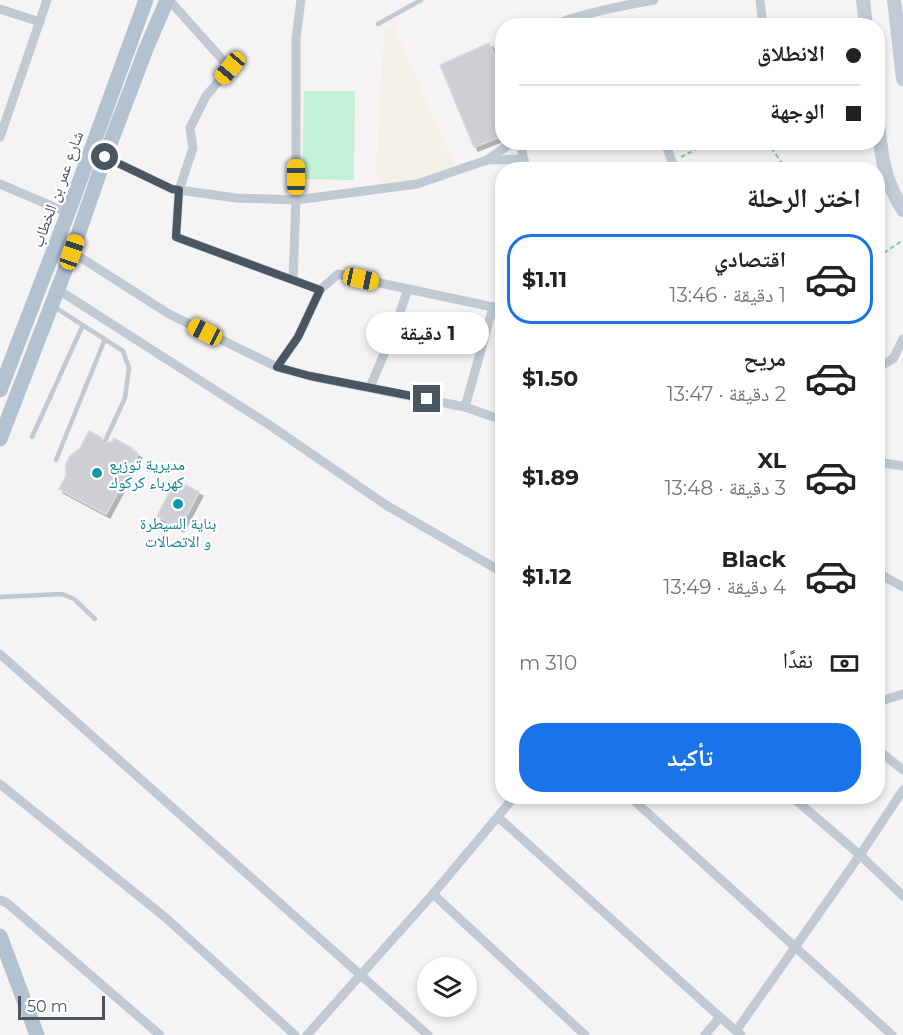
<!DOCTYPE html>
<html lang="ar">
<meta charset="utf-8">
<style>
:root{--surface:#fff;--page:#f2f2f2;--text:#222;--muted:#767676;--line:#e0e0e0;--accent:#1a73e8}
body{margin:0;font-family:Montserrat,"Noto Naskh Arabic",sans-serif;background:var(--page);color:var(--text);direction:rtl;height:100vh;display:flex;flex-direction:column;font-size:22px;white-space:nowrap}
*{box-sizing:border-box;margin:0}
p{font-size:20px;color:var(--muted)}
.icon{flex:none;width:33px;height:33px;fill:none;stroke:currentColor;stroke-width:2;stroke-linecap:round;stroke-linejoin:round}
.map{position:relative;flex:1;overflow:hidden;direction:ltr}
.details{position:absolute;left:495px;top:162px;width:390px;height:642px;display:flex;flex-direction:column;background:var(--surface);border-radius:24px;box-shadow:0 3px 9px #0003;direction:rtl}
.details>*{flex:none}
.top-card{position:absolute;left:495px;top:18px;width:390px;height:132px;border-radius:24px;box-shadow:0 3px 9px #0003;direction:rtl;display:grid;align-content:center;height:132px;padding:0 24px;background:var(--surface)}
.tools{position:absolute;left:417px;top:957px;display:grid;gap:12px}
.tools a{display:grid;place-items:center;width:60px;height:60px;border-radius:50%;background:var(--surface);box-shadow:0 3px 9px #0003;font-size:30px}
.scale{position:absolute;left:18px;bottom:15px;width:87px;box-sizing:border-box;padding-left:6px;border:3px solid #4a5661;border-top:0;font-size:16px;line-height:21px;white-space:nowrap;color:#4a5661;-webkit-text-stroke:4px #fff;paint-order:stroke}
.end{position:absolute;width:27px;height:27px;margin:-14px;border:8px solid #4a5661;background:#fff;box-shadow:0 0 0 3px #fff}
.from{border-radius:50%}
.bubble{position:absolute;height:42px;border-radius:21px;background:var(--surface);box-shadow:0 3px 9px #0003;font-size:20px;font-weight:700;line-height:42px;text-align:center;direction:rtl}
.car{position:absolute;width:18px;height:36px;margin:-18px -9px;border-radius:8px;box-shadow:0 0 4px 2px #0007;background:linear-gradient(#f5c518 24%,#345 0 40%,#f5c518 0 76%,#345 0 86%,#f5c518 0)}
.top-card b{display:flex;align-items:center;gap:21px;height:57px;font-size:22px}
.top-card b+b{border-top:2px solid var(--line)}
.top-card i{width:15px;height:15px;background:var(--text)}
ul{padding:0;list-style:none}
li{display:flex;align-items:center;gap:18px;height:90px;margin:0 12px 9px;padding:0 12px;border:3px solid transparent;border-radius:24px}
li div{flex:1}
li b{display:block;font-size:22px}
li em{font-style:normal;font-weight:700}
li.selected{border-color:var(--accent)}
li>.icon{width:54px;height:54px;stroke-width:1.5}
h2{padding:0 24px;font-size:27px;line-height:72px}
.pay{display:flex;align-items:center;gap:15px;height:66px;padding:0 24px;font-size:22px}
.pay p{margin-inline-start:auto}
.button{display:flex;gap:12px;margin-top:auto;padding:12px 24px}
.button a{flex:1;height:69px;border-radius:24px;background:var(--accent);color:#fff;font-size:24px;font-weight:700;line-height:69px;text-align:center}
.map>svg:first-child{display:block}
.green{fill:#c3f1d5}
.sand{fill:#f5f0e5}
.building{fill:#cdcfd5;stroke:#d7d9de;stroke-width:1.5;filter:url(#shadow)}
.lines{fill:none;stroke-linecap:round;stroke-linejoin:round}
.path{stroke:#7ad0a6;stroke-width:2;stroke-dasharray:4.5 3;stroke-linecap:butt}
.lane{stroke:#c1cad2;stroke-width:4.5}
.street{stroke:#c1cad2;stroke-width:9}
.secondary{stroke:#c1cbd6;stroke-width:14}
.primary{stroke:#b3c2d1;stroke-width:15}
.route{stroke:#4a5661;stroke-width:8}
.culture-dot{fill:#0f9aa8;stroke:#fff;stroke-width:2}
.labels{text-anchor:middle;stroke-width:4.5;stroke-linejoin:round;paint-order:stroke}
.street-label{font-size:16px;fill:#4a5661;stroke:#fff}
.culture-label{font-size:16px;fill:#0d838f;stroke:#fff;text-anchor:start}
</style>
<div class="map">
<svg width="903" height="1035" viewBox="0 0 903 1035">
<defs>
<filter id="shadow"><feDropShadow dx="4" dy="4" stdDeviation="0" flood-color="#0004"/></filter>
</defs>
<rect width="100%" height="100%" fill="#f5f3f3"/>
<path class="green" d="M304,91H355L354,180L302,179Z"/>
<path class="sand" d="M394,26L454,165L417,179L384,183L376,174L384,30Z"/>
<g class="building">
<path d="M489,43L502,74V136L474,147L440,65Z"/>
<path d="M89,431L102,438V441L105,443L109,442L111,443L114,438L132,448L131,450L138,454L106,514L59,489L66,476V464L70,456L80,448Z"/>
<path d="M176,480L199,492L180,528L157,516Z"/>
</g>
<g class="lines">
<g class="path">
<path d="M767,142L787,170"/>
<path d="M681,157L710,142"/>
<path d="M878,257L903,240"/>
</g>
<g class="lane">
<path d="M378,24L421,0"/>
<path d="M53,306L123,351L129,368L125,398L106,439"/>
<path d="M32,437L83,325"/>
<path d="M56,460L105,339"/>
<path d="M0,597L62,594L74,599L95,619"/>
</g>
<g class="street">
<path d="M169,0L230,68L206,96L190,128L193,148L179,190L176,237L320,290"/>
<path d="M760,0L763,26"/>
<path d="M0,9L40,22"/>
<path d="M550,26C583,13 619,6 654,0"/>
<path d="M0,137L47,0"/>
<path d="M520,142L526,170"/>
<path d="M665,142L675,170"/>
<path d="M105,157L172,189L236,198L296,200L417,184L487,160L513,142"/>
<path d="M487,160L524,159"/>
<path d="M0,184L68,213"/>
<path d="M72,252L169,314L277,367L310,376L465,407L502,420"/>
<path d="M293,280L296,200V38L301,0"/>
<path d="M57,289L268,424L386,505L502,572"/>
<path d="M277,367L298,337L320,290L338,274L502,309"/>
<path d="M878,367L893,359L903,339"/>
<path d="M370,387L393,333L408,289"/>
<path d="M465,407L493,307"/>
<path d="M878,462L903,466"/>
<path d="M878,573L903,587"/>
<path d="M0,654L428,1035"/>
<path d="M878,702L903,694"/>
<path d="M878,750L903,770"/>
<path d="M0,784L166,918L295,1035"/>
<path d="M629,796L892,1035"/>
<path d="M791,796L860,855L903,896"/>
<path d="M498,817L720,1017L741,1035"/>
<path d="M433,894L585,1035"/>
<path d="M0,900L7,903L160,1035"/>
<path d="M736,1031L860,855L903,790"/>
<path d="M307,1035L433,894L515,796"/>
<path d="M705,1035L720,1017"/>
</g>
<g class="secondary">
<path d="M863,0L866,26"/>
<path d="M894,0L903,79"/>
<path d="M878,124C882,160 884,179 903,210"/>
</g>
<g class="primary">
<path d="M0,390L68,213L146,0"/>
<path d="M0,439L72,252L105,157L146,49L167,0"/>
<path d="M0,936L37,1035"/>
</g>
</g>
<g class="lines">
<path class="route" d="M105,157L172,189L179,190L176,237L320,290L298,337L277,367L310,376L427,399"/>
</g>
<g class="culture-dot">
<circle cx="97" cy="473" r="6"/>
<circle cx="178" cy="504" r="6"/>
</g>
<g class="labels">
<g class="street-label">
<text transform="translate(57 189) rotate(-70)" y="6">شارع عمر بن الخطاب</text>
</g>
<g class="culture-label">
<text x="109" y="470">مديرية توزيع<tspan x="109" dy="18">كهرباء كركوك</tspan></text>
<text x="178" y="529" text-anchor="middle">بناية السيطرة<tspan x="178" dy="18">و الاتصالات</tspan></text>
</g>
</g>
</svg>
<div class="tools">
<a><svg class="icon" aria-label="layers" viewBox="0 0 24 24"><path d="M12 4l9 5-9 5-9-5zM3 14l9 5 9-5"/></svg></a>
</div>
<div class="scale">50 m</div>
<i class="end from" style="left:105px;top:157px"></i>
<i class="end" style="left:427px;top:399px"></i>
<div class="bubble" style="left:366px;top:312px;width:123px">1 دقيقة</div>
<i class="car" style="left:230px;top:68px;rotate:220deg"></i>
<i class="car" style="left:296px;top:177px;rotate:0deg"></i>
<i class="car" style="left:72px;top:252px;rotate:19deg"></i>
<i class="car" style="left:361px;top:279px;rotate:102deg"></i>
<i class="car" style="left:205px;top:332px;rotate:297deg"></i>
<div class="top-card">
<b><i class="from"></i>الانطلاق</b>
<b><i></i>الوجهة</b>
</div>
<section class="details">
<h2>اختر الرحلة</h2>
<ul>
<li class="selected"><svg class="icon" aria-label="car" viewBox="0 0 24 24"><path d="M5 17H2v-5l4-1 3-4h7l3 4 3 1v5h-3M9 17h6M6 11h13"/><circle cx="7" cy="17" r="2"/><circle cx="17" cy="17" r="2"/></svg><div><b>اقتصادي</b><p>1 دقيقة · 13:46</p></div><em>$1.11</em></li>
<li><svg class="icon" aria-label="car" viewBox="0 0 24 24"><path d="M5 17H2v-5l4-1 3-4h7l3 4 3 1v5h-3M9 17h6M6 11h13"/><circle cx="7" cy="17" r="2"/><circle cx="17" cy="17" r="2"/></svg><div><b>مريح</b><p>2 دقيقة · 13:47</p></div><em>$1.50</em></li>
<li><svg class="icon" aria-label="car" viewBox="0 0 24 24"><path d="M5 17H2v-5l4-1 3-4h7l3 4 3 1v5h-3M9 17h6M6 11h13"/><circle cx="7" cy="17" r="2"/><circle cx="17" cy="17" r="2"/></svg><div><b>XL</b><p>3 دقيقة · 13:48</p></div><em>$1.89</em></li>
<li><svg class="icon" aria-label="car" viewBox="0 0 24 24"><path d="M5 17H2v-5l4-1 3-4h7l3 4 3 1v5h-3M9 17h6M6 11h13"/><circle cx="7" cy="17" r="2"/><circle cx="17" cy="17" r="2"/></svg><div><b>Black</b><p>4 دقيقة · 13:49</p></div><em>$1.12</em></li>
</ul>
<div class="pay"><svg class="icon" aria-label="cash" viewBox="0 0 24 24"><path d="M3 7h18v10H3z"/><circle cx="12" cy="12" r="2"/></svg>نقدًا<p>310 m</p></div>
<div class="button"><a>تأكيد</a></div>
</section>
</div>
